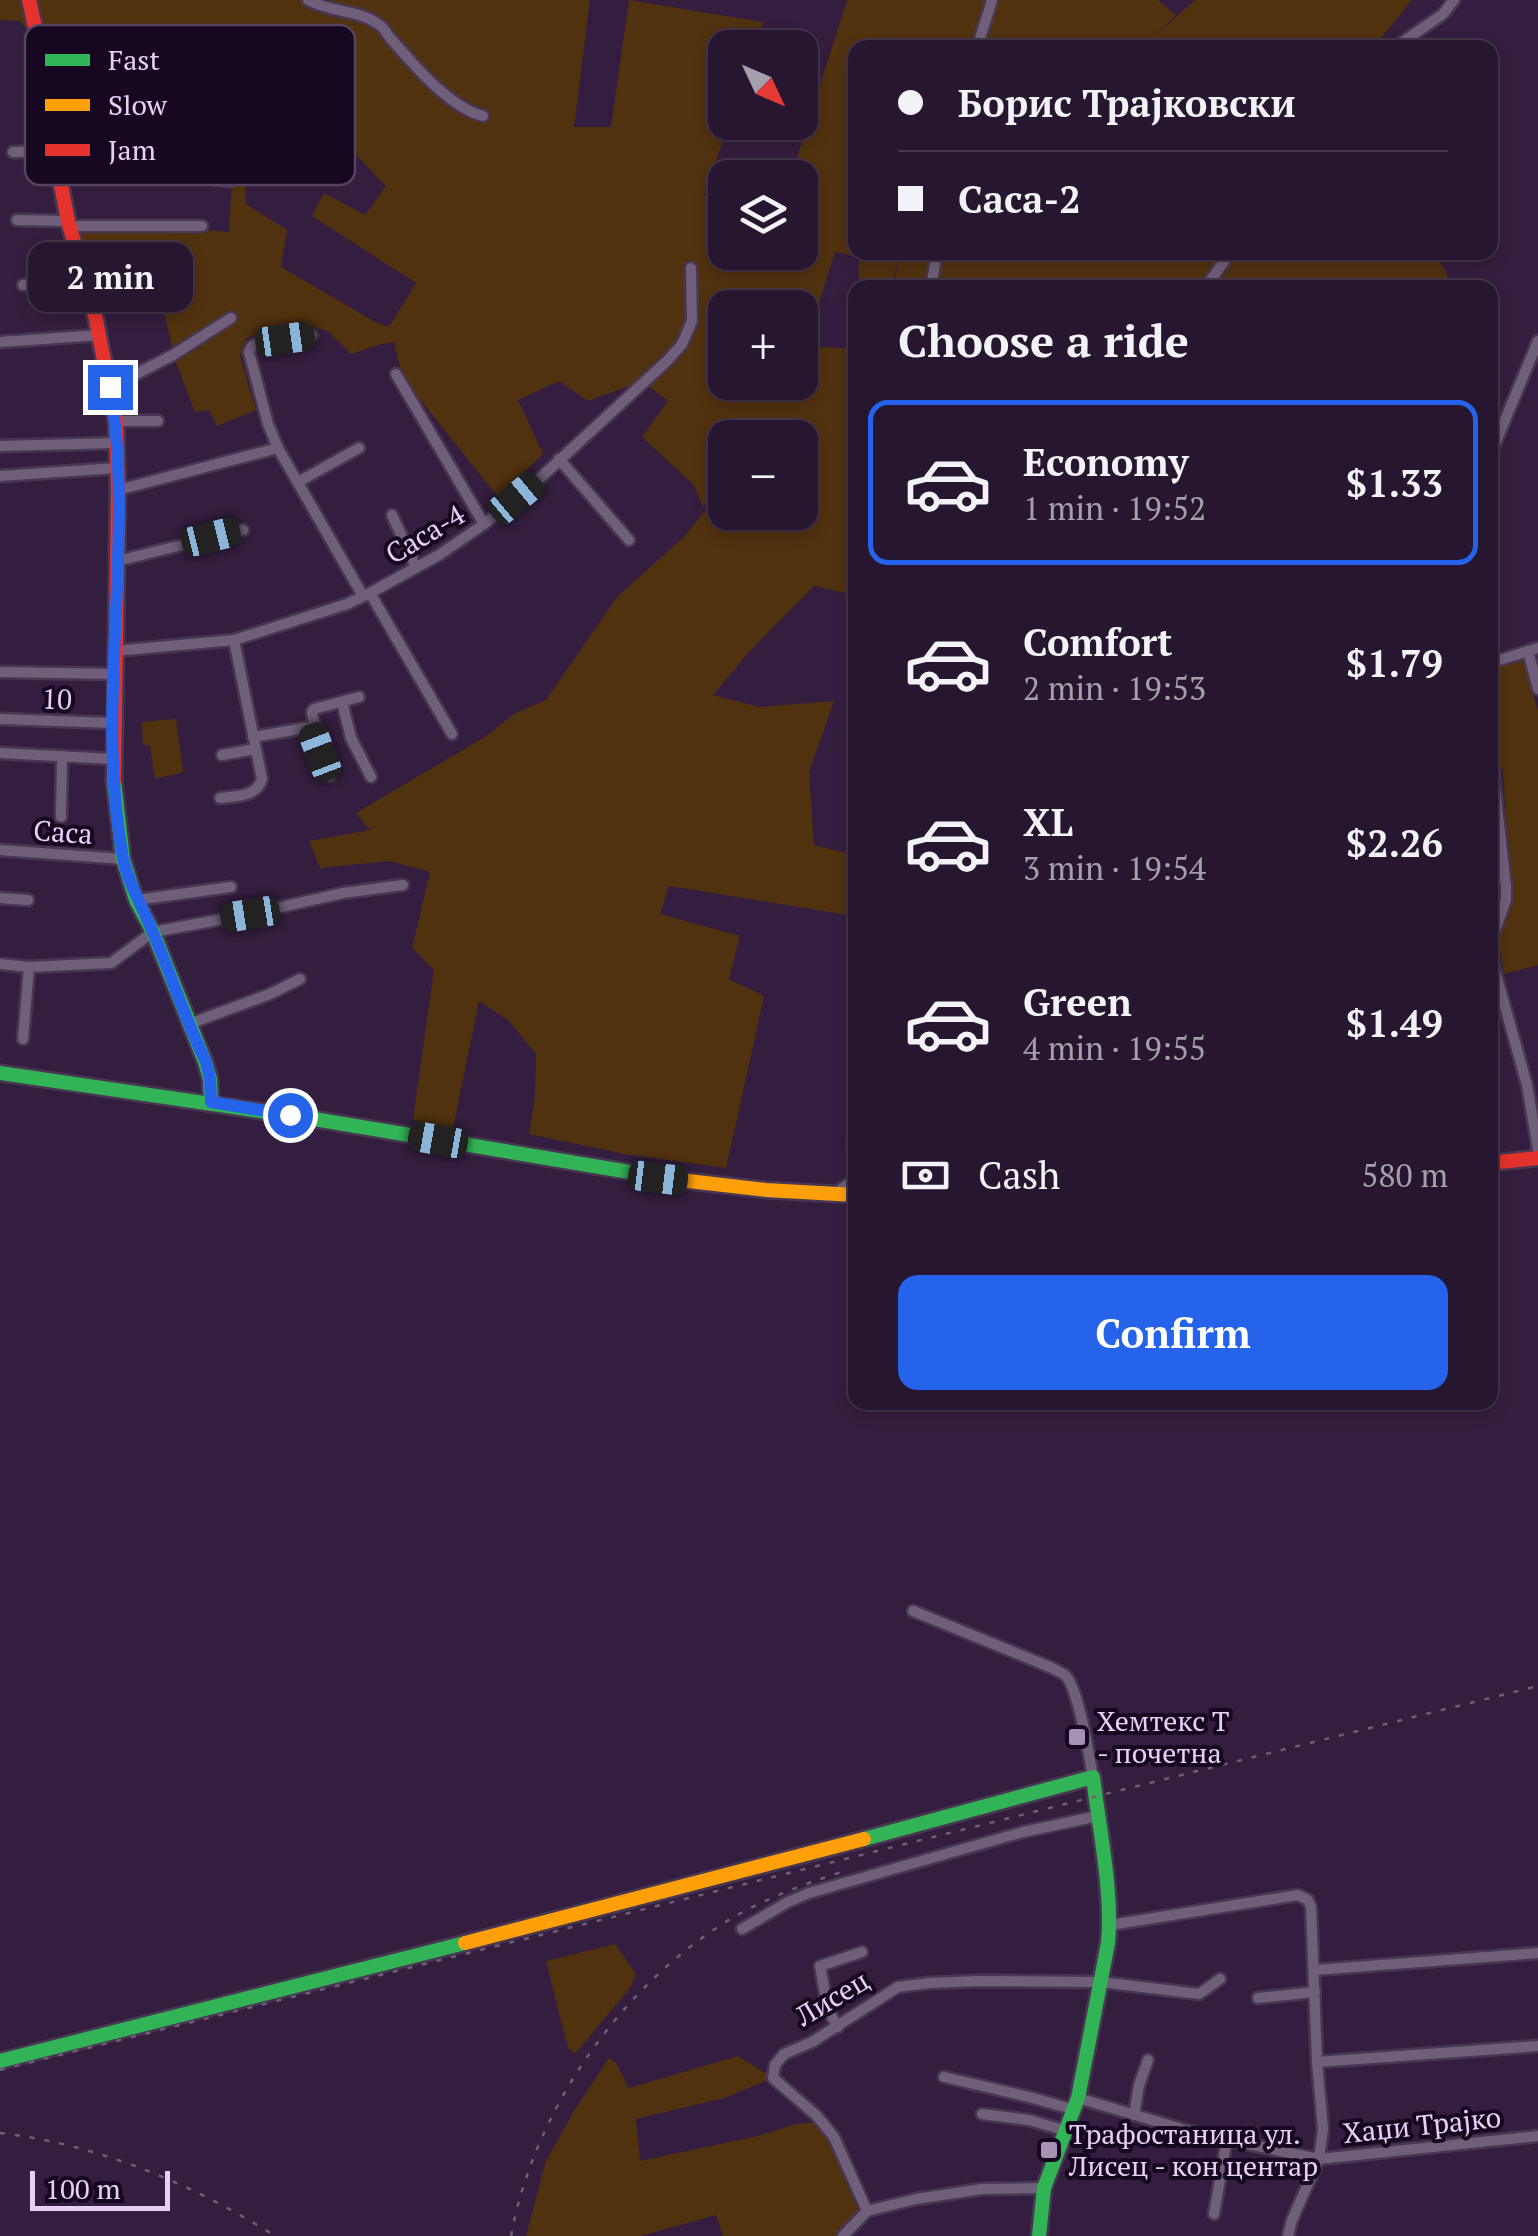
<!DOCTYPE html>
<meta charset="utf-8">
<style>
:root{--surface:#27162f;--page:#33233b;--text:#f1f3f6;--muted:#a49faa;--line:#43354b;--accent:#2563eb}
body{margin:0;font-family:"PT Serif",serif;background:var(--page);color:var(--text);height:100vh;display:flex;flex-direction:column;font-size:38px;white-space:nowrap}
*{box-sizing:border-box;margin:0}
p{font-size:32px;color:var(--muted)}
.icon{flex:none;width:55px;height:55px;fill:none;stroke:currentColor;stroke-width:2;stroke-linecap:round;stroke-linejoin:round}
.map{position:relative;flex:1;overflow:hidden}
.drawer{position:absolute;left:848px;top:280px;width:650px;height:1130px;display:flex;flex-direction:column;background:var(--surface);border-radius:20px;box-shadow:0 5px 15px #0003,0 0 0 2px var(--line)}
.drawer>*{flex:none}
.hud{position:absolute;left:848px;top:40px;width:650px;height:220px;border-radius:20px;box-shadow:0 5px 15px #0003,0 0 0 2px var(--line);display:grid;align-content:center;height:220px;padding:0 50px;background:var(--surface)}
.needle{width:65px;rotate:134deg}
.controls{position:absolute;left:708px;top:30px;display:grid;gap:20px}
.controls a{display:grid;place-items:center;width:110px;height:110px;border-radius:20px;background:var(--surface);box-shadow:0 5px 15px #0003,0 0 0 2px var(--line);font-size:50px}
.scale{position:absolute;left:30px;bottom:25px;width:140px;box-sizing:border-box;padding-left:10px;border:5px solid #e5d1f6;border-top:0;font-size:28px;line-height:35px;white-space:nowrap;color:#e5d1f6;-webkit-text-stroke:8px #170821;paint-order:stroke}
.end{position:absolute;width:45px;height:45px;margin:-22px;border:12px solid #2563eb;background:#fff;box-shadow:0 0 0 5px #fff}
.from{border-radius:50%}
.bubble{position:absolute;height:70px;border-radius:20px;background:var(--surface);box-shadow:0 5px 15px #0003,0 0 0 2px var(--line);font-size:32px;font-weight:700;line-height:70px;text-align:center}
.car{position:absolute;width:30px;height:60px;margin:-30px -15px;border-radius:12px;box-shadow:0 0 8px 2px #0007;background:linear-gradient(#222 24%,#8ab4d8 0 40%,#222 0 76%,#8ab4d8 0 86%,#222 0)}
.hud b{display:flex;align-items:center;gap:35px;height:95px;font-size:38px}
.hud b+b{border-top:2px solid var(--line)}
.hud i{width:25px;height:25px;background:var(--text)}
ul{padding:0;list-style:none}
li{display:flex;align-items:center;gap:30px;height:165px;margin:0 20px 15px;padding:0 30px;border:5px solid transparent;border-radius:20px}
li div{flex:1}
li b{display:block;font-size:38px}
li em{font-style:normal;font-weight:700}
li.on{border-color:var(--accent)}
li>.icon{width:90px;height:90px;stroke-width:1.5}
h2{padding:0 50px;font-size:45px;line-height:120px}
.pay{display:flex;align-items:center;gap:25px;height:110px;padding:0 50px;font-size:38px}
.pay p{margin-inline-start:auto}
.primary-button{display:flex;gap:20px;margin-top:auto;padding:20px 50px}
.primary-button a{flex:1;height:115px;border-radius:20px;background:var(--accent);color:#fff;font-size:40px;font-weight:700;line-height:115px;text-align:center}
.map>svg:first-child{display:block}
.green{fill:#51320f;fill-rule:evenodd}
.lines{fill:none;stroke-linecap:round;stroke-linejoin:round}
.street-casing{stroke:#473750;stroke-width:15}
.fast-casing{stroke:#473750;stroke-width:19}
.slow-casing{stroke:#473750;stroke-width:19}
.jam-casing{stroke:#473750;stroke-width:19}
.street{stroke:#705f7a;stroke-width:10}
.fast{stroke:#30b455;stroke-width:14}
.slow{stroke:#ff9f0a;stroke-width:14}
.jam{stroke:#e5322d;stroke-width:14}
.rail{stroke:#6e5e78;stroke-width:2.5;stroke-dasharray:5 10;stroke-linecap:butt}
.route{stroke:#2563eb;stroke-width:12}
.poi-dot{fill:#a792b6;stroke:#170821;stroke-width:4}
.labels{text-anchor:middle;stroke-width:8;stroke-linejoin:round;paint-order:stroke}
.street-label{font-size:28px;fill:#e5d1f6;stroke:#170821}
.poi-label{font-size:28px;fill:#e5d1f6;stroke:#170821;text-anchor:start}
.key{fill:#170821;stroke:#554461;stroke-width:2.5}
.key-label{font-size:28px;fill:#e5d1f6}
</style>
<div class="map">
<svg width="1538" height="2236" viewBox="0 0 1538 2236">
<rect width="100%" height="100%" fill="#341e3f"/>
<g class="green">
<path d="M0,0H590L574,127H611L629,0L763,22L754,47L725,48V122L729,123L704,195L725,203V252H800V178L791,177L847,0H1158L1176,15L1154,37L1195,0H1412L1374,47L855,48V252L1435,253L1454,287H895L898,256L893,287H859V257L835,252L805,346L855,349V603L845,593L814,586L747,654L713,695L759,707L834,701L809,772L814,845L855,855V916L669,886L660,914L740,936L729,979L764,996L726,1168L625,1154L529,1134L535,1095L536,1054L508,1020L479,1001L453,1128L413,1120L434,970L412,948L430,872L390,861L320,868L309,841L370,830L356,813L485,737L514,714L546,700L617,597L685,536L725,485V512H800V438H725V482L703,507L694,485L642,437L668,401L642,381L588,401L559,381L518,400L543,454L498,497L403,378L394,342L381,344L351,354L328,331L304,324L246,338L240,356L256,410L217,426L209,410L195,412L176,363L151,256L84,252L75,219L229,232L232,178L245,180L246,204L287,230L281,267L375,322L389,327L416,283L312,216L324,193L365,215L386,186L332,130L269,92L237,118L53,64L20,21L0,20ZM725,308H800V382H725Z"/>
<path d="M1524,660L1538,712V965L1504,974L1498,939L1509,872L1503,770L1490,764V663Z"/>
<path d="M176,719L183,772L155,779L150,746L143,744L142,722Z"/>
<path d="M615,1944L636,1974L630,1988L575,2054L568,2048L546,1961Z"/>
<path d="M738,2056L773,2078L724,2098L636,2119L640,2161L758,2136L796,2124L822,2122L867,2211L841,2236H723L716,2215L641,2236H526L546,2161L574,2111L609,2058L616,2063L629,2088Z"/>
</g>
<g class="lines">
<defs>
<g id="street">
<path d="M308,0C330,13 362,9 382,27C386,31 388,36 392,40C415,66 449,107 483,116"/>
<path d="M977,48L992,0"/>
<path d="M1394,48L1443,14L1454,0"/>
<path d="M48,117L197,151"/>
<path d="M13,152L56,151"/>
<path d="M57,158L230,181"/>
<path d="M17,220L68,221"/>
<path d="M69,226H202"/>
<path d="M23,285L85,281"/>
<path d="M931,288L937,252"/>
<path d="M1205,288L1231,252"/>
<path d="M0,342L99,335"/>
<path d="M396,374L484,524"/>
<path d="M111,387L173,355L231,318"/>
<path d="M116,421H158"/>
<path d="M0,446L117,443"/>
<path d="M278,448L363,596"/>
<path d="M1490,456L1538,341"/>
<path d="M559,459L629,540"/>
<path d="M0,476L117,468"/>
<path d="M298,482L359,448"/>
<path d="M118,490L278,448L268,424L249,352L252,346L258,343L312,335"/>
<path d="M392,515L416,567"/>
<path d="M117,561L243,530"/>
<path d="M370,593L452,734"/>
<path d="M114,651L234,640L347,604L370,593L439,555L484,524L538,480L667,361L682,344L692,321L691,268"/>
<path d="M1528,651L1538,689"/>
<path d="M1490,663L1538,648"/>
<path d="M0,672L115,674"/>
<path d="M342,702L351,738L371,777"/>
<path d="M0,719L113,723"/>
<path d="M311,727L330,776"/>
<path d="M253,737L311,727L314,723L312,712L314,709L359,697"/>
<path d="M1490,743L1506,887V900L1491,942L1493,964L1527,1085L1538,1149"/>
<path d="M0,753L113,759"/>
<path d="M222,755L255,749"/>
<path d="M220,798C236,796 257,797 262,779L234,640"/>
<path d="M61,817L62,756"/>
<path d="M0,850L123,859"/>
<path d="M0,898L28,900"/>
<path d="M136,900L231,887"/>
<path d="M0,964L29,967L111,963L153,932L250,914L343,893L403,885"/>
<path d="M189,1024L270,994L300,979"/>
<path d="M23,1039L29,967"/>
<path d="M855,1104L853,1147L855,1157"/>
<path d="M836,1193L855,1179"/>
<path d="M913,1611L1050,1667C1052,1668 1064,1674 1065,1675C1079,1689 1089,1756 1093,1777"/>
<path d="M1110,1925L1298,1895L1308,1900L1311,1907L1317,2062L1323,2129L1319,2159L1292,2220L1288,2236"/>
<path d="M742,1929L788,1902L809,1893L1023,1832L1098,1816"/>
<path d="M1315,1970L1538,1953"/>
<path d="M1258,1998L1315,1992"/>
<path d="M838,2027L828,2010L820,1966L862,1952"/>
<path d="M1317,2062L1538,2046"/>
<path d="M944,2077L1033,2098L1075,2110"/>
<path d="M1078,2098L1199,2134L1319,2159L1538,2136"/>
<path d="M982,2114L1029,2120L1067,2131"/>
<path d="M1134,2115L1139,2085L1148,2060"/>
<path d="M867,2211L834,2137L817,2116L773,2078L775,2065L784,2054L812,2042L898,1987L929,1983L978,1981L1101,1982L1199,1994L1220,1979"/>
<path d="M1214,2214L1227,2139"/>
<path d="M843,2236L867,2211L916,2199L982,2189L1044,2188"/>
</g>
<g id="fast">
<path d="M114,781L123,859L136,900L153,932L205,1062L210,1079L211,1103"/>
<path d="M0,1073L314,1119L671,1179"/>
<path d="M864,1839L1093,1777C1099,1827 1113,1894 1108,1943L1078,2098L1044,2188L1039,2236"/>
<path d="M0,2061L465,1943"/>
</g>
<g id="slow">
<path d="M671,1179L766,1190L855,1195"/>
<path d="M465,1943L864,1839"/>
</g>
<g id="jam">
<path d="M29,0L45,70L48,117L68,221L95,315L116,421L118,490L114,781"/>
<path d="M1490,1163L1538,1158"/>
</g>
</defs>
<use href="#street" class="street-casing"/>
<use href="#fast" class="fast-casing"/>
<use href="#slow" class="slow-casing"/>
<use href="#jam" class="jam-casing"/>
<use href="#street" class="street"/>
<use href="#fast" class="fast"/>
<use href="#slow" class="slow"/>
<use href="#jam" class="jam"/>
<g class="rail">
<path d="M0,2070L1538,1686"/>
<path d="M0,2133C97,2144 193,2184 275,2236"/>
<path d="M511,2236C534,2110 622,1984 732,1918C767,1898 806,1883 845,1871"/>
</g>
</g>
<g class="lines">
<path class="route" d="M110,387C136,542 94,703 123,858C129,886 144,909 154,935C172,977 186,1021 206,1062L210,1079L211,1102L290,1115"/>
</g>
<g class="poi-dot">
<rect x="1067" y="1727" width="20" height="20" rx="5"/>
<rect x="1039" y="2140" width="20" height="20" rx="5"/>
</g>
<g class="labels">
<g class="street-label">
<text transform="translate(425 534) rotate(-31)" y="10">Саса-4</text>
<text transform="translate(57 699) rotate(2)" y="10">10</text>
<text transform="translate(63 832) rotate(4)" y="10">Саса</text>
<text transform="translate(832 1998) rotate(-31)" y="10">Лисец</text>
<text transform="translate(1422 2125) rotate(-6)" y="10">Хаџи Трајко</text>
</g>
<g class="poi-label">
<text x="1097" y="1731">Хемтекс Т<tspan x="1097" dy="32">- почетна</tspan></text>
<text x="1069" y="2144">Трафостаница ул.<tspan x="1069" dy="32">Лисец - кон центар</tspan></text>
</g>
</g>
<rect x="25" y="25" width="330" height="160" rx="15" class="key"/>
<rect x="45" y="54" width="45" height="12" fill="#30b455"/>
<rect x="45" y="99" width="45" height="12" fill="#ff9f0a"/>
<rect x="45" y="144" width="45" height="12" fill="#e5322d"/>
<g class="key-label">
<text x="108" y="70">Fast</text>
<text x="108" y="115">Slow</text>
<text x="108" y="160">Jam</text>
</g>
</svg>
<div class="controls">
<a><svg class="needle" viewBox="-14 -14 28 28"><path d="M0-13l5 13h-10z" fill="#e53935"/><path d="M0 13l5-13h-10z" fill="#a49faa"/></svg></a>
<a><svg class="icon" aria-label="layers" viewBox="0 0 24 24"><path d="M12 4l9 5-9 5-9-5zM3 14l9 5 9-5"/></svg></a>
<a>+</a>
<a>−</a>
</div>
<div class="scale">100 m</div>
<i class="end from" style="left:290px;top:1115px"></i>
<i class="end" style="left:110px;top:387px"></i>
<div class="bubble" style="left:28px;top:242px;width:165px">2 min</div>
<i class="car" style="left:285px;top:339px;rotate:82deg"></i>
<i class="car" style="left:516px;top:498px;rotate:50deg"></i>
<i class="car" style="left:211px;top:537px;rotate:76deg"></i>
<i class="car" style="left:320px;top:752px;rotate:339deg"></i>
<i class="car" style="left:250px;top:914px;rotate:261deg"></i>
<i class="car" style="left:438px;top:1140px;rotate:280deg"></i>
<i class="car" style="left:658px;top:1178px;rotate:97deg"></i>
<div class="hud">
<b><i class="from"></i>Борис Трајковски</b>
<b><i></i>Саса-2</b>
</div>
<section class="drawer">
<h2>Choose a ride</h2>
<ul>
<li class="on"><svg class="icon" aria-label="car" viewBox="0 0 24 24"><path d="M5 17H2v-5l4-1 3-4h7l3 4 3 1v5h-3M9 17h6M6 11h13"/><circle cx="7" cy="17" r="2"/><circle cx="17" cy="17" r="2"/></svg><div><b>Economy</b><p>1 min · 19:52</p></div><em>$1.33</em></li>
<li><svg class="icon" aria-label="car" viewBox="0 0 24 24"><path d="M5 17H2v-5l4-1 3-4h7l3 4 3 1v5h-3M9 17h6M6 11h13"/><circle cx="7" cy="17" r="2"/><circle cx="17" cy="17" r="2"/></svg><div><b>Comfort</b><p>2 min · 19:53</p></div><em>$1.79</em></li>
<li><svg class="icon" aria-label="car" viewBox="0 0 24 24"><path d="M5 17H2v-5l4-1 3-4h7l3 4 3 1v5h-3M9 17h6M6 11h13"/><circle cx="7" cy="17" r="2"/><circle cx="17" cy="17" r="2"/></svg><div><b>XL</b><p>3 min · 19:54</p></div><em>$2.26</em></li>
<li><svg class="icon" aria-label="car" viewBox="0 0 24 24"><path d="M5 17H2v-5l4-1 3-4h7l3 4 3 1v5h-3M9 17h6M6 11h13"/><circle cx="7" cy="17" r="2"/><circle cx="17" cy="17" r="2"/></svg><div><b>Green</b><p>4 min · 19:55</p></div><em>$1.49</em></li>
</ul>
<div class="pay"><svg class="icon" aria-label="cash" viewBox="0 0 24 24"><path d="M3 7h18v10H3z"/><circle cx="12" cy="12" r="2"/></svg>Cash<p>580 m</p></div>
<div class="primary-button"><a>Confirm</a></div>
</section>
</div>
